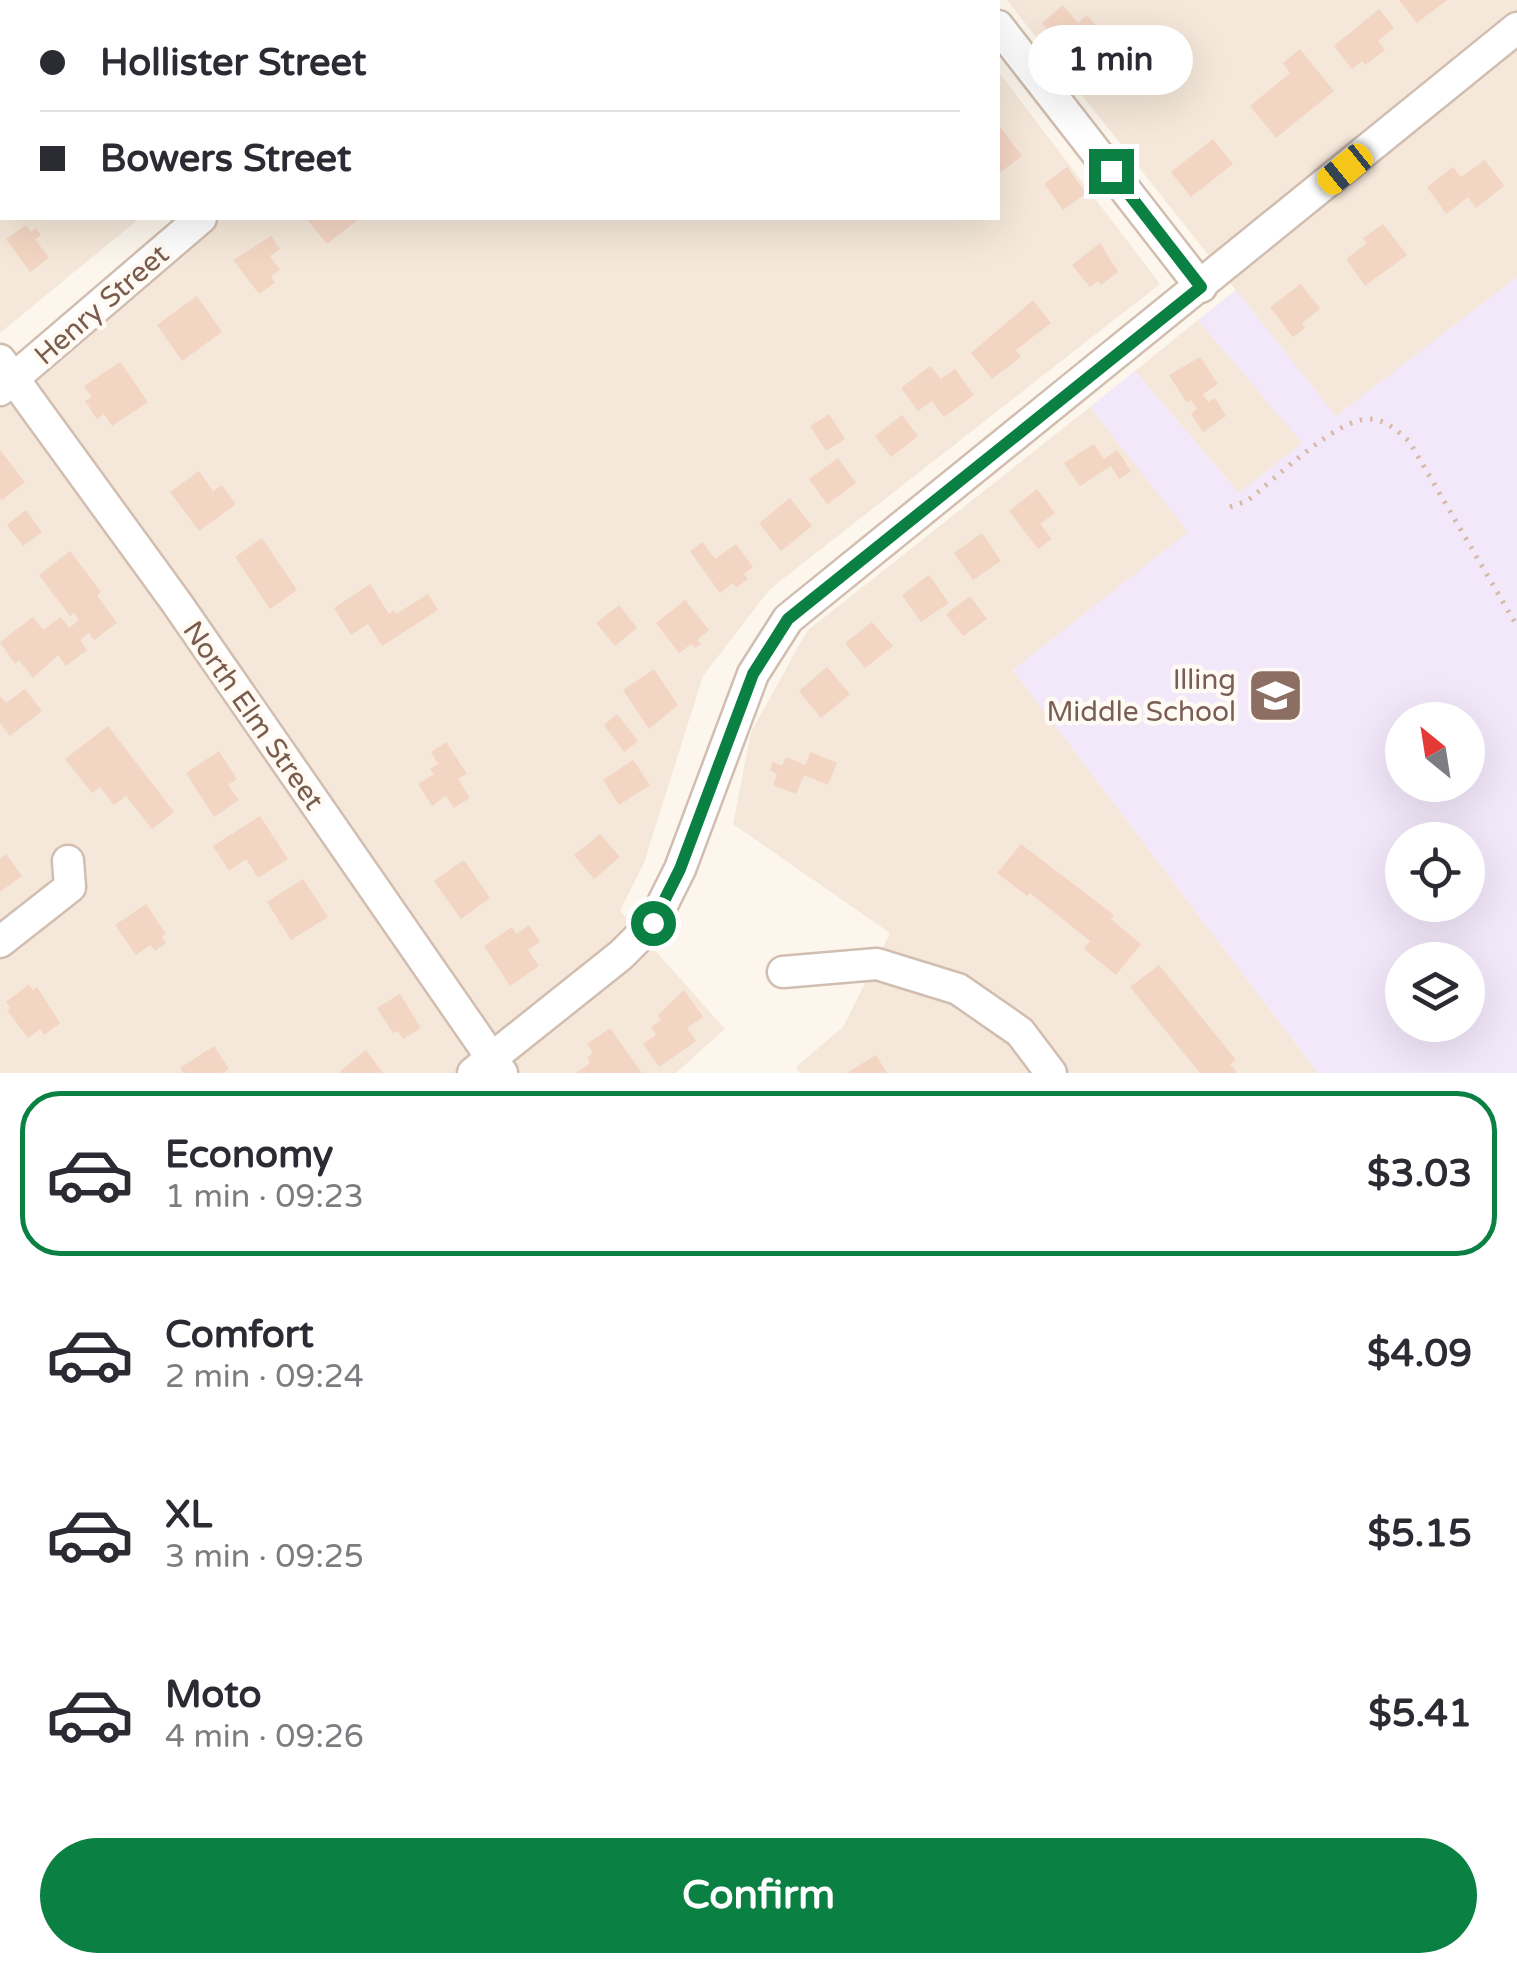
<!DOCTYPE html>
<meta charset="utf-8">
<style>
:root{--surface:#fff;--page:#f2f2f3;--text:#2b2b33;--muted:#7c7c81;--line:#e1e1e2;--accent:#0b8043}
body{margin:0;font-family:"Varela Round",sans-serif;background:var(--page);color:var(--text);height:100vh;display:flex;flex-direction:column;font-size:38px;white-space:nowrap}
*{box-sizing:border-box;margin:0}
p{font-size:32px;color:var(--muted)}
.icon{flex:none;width:55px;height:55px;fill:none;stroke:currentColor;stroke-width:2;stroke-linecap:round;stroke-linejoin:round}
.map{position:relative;height:1073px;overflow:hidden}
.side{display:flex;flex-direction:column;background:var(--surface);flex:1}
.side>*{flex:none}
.hud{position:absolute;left:0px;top:0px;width:1000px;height:220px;box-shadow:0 10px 40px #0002;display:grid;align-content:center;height:220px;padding:0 40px;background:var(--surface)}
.needle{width:65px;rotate:330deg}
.buttons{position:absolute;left:1385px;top:702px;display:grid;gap:20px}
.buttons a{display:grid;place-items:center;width:100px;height:100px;border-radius:50%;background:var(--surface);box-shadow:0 10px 40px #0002;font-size:50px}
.end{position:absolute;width:45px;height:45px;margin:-22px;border:12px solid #0b8043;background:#fff;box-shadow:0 0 0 5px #fff}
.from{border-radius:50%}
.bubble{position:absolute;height:70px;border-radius:35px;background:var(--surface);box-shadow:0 10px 40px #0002;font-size:32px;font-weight:700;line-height:70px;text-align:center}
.car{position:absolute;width:30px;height:60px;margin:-30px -15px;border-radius:12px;box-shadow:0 0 8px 2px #0007;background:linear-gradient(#f5c518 24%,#345 0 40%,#f5c518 0 76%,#345 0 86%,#f5c518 0)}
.hud b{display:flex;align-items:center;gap:35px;height:95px;font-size:38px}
.hud b+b{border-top:2px solid var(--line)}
.hud i{width:25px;height:25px;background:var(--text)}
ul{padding:18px 0 0;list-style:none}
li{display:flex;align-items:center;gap:30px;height:165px;margin:0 20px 15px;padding:0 20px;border:5px solid transparent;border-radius:40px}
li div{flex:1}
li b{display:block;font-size:38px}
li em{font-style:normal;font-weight:700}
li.selected{border-color:var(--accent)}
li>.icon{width:90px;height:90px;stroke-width:1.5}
.cta{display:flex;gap:20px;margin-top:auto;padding:20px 40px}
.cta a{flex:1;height:115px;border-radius:60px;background:var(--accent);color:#fff;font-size:40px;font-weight:700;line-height:115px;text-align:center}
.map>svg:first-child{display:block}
.residential{fill:#f5e8da}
.education{fill:#f3e8fa;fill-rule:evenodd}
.building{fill:#f3d5c3}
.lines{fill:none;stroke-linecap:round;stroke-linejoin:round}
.street-casing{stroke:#d1beb0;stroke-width:35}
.path{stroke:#d9b8a5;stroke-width:5;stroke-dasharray:2.5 8;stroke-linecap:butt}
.street{stroke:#fff;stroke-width:30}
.route{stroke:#0b8043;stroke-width:12}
.labels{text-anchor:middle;stroke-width:9;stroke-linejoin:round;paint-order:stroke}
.street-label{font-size:28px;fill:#7a5c4d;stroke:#fffaf3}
.education-label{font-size:28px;fill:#785e54;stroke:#fffaf3;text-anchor:end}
</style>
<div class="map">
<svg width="1517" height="1073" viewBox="0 0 1517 1073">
<rect width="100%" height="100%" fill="#fdf6ec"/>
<g class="residential">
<path d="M0,0H405L2,2V218H140L0,333Z"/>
<path d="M480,0H943L945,2H477Z"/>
<path d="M1007,0H1517V277L1336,417Z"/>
<path d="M998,71L1160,284L770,589L703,676L644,863L620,911L725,1029L676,1073H0V398L217,218H998Z"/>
<path d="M1198,320L1303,443L1239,493L1135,371Z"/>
<path d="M1090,407L1189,532L1013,670L1318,1073H800L796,1067L843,1027L890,933L733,824L751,732L807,631Z"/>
</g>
<path class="education" d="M1517,277V1073H1318L1013,670L1188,532L1090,407L1135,371L1239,493L1302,443L1198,320L1236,290L1336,416ZM1402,720H1468V785H1402ZM1402,840H1468V905H1402ZM1402,960H1468V1025H1402Z"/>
<g class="building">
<path d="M1399,0H1447L1417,23Z"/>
<path d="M1063,5L1078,23L1087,15L1101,32L1091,41L1087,36L1067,53L1042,23Z"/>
<path d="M1379,9L1394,28L1378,41L1385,50L1365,65L1362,61L1352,69L1334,46Z"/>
<path d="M1300,49L1334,91L1276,138L1250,106L1290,73L1283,63Z"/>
<path d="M1001,128L1022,156L998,174V130Z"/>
<path d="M1213,139L1233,164L1191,197L1171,172Z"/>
<path d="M1485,160L1504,186L1476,208L1468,197L1446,214L1427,187L1453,167L1461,177Z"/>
<path d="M1067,167L1086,193L1063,210L1044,184Z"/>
<path d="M306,218H360L327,244Z"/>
<path d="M1383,224L1407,255L1365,286L1346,259L1367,243L1363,238Z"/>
<path d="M26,225L31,232L36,228L41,235L35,239L49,258L30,272L6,239Z"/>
<path d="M271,236L280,249L270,256L280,270L271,276L275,283L259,294L233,260Z"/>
<path d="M1100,243L1118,272L1101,285L1098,281L1090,287L1072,265Z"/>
<path d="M1301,284L1320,309L1302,323L1305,328L1293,337L1270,307Z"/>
<path d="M197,296L222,332L182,361L157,325Z"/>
<path d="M1033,300L1051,323L1016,350L1021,357L992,379L971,353Z"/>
<path d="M1200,357L1218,384L1203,394L1208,402L1215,398L1226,416L1203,432L1191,414L1197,409L1191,400L1187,403L1169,375Z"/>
<path d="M120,362L148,402L112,426L104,414L97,419L85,401L92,397L84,386Z"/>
<path d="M930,366L941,379L955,369L974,395L944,417L932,401L918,411L901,388Z"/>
<path d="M829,414L845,439L826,451L810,426Z"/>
<path d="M902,415L918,436L891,457L875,436Z"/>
<path d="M1094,444L1104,459L1117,450L1131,471L1119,479L1111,466L1080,486L1064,463Z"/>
<path d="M0,450L25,482L2,500L0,497Z"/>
<path d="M838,458L856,483L827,504L809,479Z"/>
<path d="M199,471L213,491L222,485L236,504L199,531L170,492Z"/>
<path d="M1037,489L1055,513L1040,524L1052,539L1038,549L1009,511Z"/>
<path d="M790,498L812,526L781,551L759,523Z"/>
<path d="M26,510L42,532L23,546L7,525Z"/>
<path d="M982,533L1001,561L973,580L954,553Z"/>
<path d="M262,538L297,590L270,609L235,557Z"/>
<path d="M703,542L715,559L736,544L753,567L744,574L748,579L736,588L733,583L720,593L690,551Z"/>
<path d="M70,551L101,592L97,595L117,623L94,640L89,633L80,640L87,650L66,666L58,655L33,678L19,660L15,664L0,642L33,617L43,630L61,617L69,628L79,620L74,613L70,616L39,575Z"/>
<path d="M929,575L949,603L921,622L902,595Z"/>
<path d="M370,584L389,614L394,610L396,614L428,594L438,610L382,646L368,624L351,635L334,608Z"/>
<path d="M970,596L987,619L963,636L946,614Z"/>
<path d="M685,600L709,630L697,640L701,644L695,648L691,644L679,653L656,623Z"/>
<path d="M619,605L637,628L615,646L596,623Z"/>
<path d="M872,622L893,646L865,668L845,643Z"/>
<path d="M827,667L850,694L821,718L799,691Z"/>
<path d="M654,669L678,705L649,729L623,690Z"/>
<path d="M25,689L42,711L10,736L0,723V696L6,703Z"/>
<path d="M617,714L638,741L624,752L604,725Z"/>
<path d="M108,726L174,812L152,829L126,796L114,805L100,787L92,793L65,759Z"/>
<path d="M446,742L467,774L458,779L470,798L454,808L446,796L432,806L418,784L434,774L430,769L438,764L431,752Z"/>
<path d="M219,751L237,779L228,785L239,800L214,817L186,773Z"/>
<path d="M811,752L837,763L828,785L804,775L796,794L773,785L777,774L770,770L773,762L782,766L786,757L805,765Z"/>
<path d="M633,760L650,785L619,805L603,780Z"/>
<path d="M260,816L288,859L258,878L246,859L229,871L213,846Z"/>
<path d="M600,834L620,857L594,879L574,855Z"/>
<path d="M1021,844L1114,915L1111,919L1141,944L1116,975L1084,949L1090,941L1030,893L1027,896L997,873Z"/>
<path d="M6,854L22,876L0,892V859Z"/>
<path d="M464,860L490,898L461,919L434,881Z"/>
<path d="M303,879L328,917L291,940L267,902Z"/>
<path d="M146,904L166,934L162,937L166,943L155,951L150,945L136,955L115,925Z"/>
<path d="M529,925L540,942L528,950L539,966L510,986L484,946L512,927L516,934Z"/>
<path d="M1159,965L1236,1060L1230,1064L1237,1073H1200L1130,987Z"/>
<path d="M29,984L33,990L37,987L60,1023L44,1035L40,1029L28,1038L7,1010L10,1008L6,1002Z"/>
<path d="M684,990L703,1017L687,1028L696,1041L659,1067L643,1044L656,1035L651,1027L661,1020L658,1015Z"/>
<path d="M400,994L421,1028L403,1039L398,1031L393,1033L377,1008Z"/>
<path d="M610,1028L642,1073H576L590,1063L587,1058L593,1053L587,1044Z"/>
<path d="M214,1046L229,1069L223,1073H183L180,1068Z"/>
<path d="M366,1050L383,1073H342L340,1071Z"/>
<path d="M876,1055L887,1073H847Z"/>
</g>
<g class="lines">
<defs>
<g id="street">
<path d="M977,0L979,2"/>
<path d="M451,2L453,0"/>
<path d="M998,26L1201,287"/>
<path d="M0,360L176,602L502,1073"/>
<path d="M0,390L201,218"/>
<path d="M0,942L70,887L68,861"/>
<path d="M783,972L877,964L958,989L1020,1032L1051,1073"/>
<path d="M473,1073L621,955L653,923L680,869L753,674L788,619L1517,28"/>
</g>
</defs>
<use href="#street" class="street-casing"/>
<path class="path" d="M1230,507L1247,501C1274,480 1337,418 1369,419C1386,419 1397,431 1409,441L1517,626"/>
<use href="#street" class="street"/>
</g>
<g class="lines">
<path class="route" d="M653,923L680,869L753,674L788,619L1201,287L1111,171"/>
</g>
<defs>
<symbol id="school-square" viewBox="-11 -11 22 22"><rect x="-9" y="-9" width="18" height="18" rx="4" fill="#8d6e63" stroke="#fffaf3"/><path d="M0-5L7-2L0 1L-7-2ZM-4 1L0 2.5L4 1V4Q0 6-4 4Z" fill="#fff"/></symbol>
</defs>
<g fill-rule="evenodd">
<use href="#school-square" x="1244" y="664" width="63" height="63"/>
</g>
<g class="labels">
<g class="street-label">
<text transform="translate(101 304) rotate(-41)" y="10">Henry Street</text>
<text transform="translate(254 715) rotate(55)" y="10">North Elm Street</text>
</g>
<g class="education-label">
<text x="1236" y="689">Illing<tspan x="1236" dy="32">Middle School</tspan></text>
</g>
</g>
</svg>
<div class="buttons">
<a><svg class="needle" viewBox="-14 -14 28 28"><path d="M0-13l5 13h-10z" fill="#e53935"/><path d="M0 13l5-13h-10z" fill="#7c7c81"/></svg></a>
<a><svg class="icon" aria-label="locate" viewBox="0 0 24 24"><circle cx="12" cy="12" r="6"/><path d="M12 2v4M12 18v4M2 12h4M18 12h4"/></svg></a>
<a><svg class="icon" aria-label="layers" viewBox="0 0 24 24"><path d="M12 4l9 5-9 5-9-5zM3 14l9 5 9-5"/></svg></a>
</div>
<i class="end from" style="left:653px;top:923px"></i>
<i class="end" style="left:1111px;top:171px"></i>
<div class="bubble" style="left:1028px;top:25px;width:165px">1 min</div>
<i class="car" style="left:1345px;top:169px;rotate:231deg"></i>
<div class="hud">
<b><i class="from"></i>Hollister Street</b>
<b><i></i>Bowers Street</b>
</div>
</div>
<section class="side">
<ul>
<li class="selected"><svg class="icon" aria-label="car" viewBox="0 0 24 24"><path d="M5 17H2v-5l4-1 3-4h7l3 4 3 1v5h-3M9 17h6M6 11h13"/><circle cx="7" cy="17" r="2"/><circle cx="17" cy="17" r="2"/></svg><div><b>Economy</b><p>1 min · 09:23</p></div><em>$3.03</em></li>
<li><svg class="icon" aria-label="car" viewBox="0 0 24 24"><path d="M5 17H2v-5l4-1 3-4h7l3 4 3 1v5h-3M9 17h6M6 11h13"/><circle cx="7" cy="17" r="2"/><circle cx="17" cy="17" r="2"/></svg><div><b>Comfort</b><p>2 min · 09:24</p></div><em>$4.09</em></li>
<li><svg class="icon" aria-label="car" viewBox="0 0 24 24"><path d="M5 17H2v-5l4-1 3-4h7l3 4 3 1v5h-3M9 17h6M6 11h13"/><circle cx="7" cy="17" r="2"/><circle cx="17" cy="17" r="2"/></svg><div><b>XL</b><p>3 min · 09:25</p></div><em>$5.15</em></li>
<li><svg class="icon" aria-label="car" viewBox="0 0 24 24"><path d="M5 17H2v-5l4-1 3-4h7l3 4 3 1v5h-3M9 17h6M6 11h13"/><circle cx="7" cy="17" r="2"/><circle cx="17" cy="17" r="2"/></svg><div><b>Moto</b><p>4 min · 09:26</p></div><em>$5.41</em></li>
</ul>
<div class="cta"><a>Confirm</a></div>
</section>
